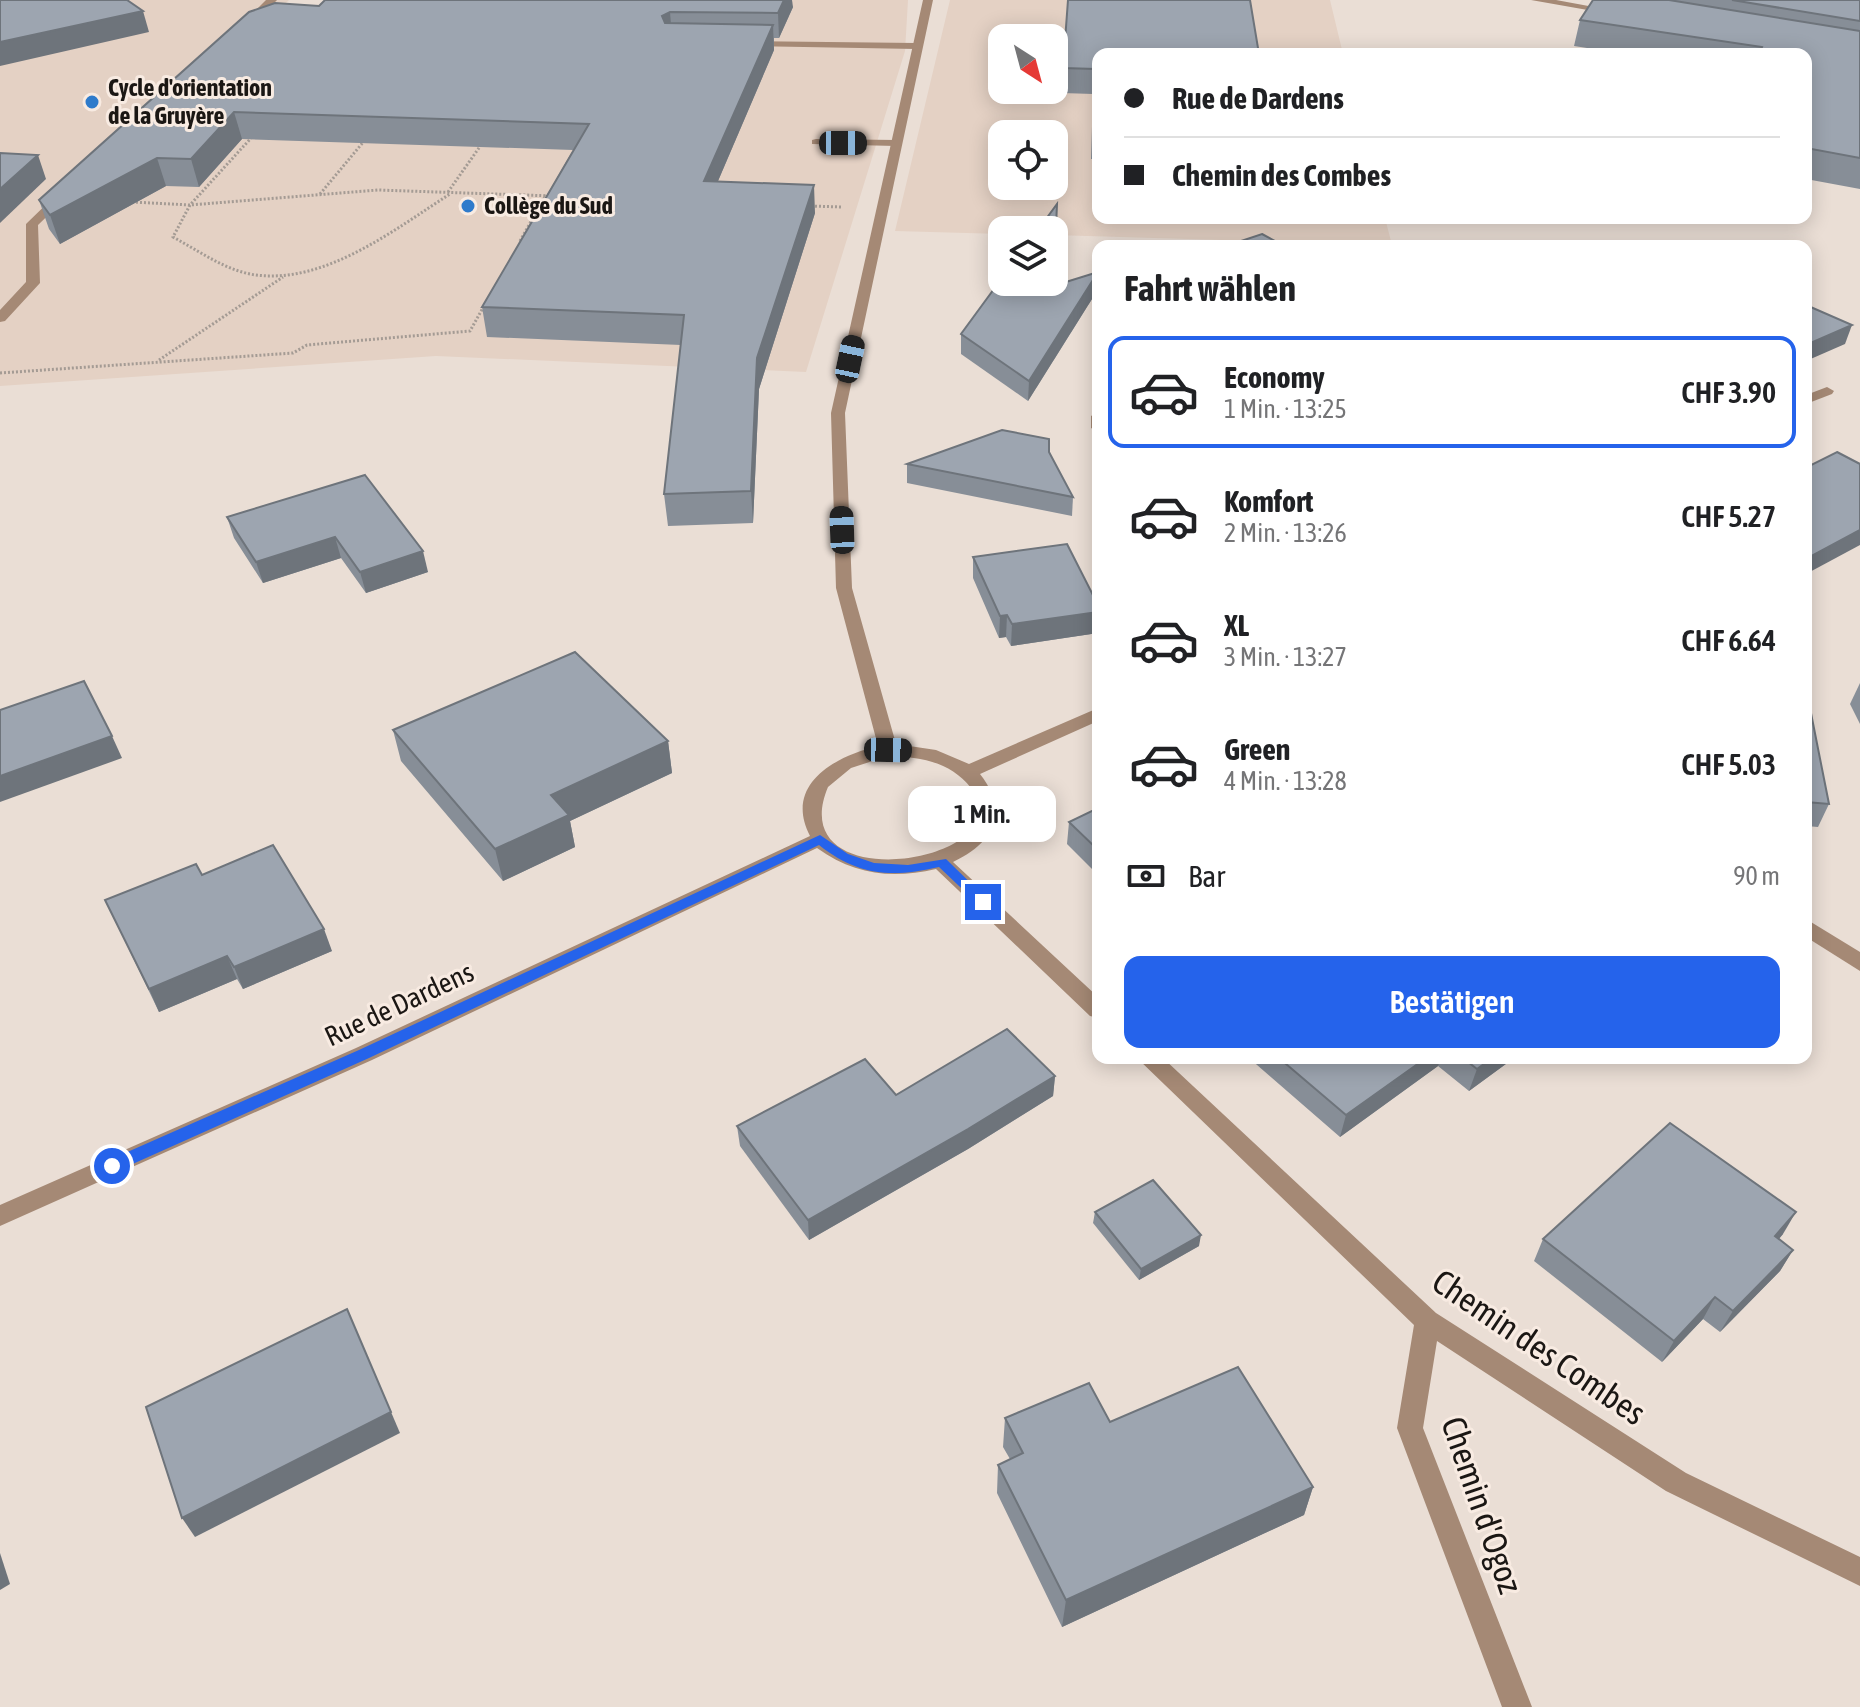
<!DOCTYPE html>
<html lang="de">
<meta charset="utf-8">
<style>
:root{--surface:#fff;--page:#f6f6f6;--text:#202124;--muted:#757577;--line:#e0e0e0;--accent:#2563eb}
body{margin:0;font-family:"Asap Condensed",sans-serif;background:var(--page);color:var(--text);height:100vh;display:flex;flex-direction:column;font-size:30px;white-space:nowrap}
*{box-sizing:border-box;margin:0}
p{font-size:26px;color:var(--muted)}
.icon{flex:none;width:44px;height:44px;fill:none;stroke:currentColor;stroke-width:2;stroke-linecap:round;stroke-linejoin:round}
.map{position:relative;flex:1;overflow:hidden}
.sheet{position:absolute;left:1092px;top:240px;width:720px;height:824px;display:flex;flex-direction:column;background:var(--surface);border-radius:16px;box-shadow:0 4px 20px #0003}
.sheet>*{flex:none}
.guide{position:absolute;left:1092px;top:48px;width:720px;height:176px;border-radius:16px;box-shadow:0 4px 20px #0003;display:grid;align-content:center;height:176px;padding:0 32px;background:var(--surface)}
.needle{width:52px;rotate:144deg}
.fabs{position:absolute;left:988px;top:24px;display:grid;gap:16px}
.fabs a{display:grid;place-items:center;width:80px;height:80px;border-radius:16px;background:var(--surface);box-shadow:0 4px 20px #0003;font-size:40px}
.end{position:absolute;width:36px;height:36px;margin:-18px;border:10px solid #2563eb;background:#fff;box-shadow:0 0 0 4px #fff}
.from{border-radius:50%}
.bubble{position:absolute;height:56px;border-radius:16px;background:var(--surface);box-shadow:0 4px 20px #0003;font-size:26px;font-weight:600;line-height:56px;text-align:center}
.car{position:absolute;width:24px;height:48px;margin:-24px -12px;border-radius:10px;box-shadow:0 0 6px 2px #0007;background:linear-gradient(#222 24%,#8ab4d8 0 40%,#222 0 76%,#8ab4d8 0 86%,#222 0)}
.guide b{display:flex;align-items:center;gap:28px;height:76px;font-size:30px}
.guide b+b{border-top:2px solid var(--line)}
.guide i{width:20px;height:20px;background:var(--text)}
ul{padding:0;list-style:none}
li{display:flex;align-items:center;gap:24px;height:112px;margin:0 16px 12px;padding:0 16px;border:4px solid transparent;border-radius:16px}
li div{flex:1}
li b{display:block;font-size:30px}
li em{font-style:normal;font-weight:600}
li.on{border-color:var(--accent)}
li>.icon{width:72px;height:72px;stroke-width:1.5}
h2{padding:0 32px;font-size:36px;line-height:96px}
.pay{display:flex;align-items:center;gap:20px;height:88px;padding:0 32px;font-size:30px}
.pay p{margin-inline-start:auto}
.action{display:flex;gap:16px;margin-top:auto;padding:16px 32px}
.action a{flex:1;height:92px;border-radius:16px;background:var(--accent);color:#fff;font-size:32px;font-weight:600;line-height:92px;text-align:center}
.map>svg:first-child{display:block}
.built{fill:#e4d1c4;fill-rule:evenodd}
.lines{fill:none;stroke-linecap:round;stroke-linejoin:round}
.path{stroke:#a49b94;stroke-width:3;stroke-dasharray:2 2;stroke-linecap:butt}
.lane{fill:#a58975;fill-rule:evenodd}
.street{fill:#a58975;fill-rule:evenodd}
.wall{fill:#878e97}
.shaded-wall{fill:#6e747b}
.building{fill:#9da5b0;stroke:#6e747b;stroke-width:2}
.route{fill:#2563eb}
.poi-dot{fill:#2f7bcb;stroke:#f8ebe2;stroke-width:3}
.labels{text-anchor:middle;stroke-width:6;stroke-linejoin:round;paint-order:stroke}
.far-poi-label{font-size:24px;font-weight:bold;fill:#1b1714;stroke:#f8ebe2;text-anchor:start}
.street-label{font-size:28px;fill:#1b1714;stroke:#f8ebe2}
.near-street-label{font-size:34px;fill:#1b1714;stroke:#f8ebe2}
</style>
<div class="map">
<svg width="1860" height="1707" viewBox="0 0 1860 1707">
<rect width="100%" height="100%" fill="#eaded5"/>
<g class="built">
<path d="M0,0H289L267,22L774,0H908L905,51L806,372L436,356L0,386Z"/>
<path d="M950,0H1330L1343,54H1098V218H1385L1392,245L1054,235V230H1002V234L895,231ZM1002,38H1054V90H1002ZM1002,134H1054V186H1002Z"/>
</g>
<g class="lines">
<g class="path">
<path d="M252,137L190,205L173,237C199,251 226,271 256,275C326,284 395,229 450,194"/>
<path d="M448,192L481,145"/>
<path d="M320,194L365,140"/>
<path d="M132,202L190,205L378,190L553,196"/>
<path d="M811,206L841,207"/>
<path d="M520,241L546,195"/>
<path d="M159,360L283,277"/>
<path d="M0,373L293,353L307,345L470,331L484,306"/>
</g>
<g class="lane">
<path d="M266,0H277L252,26H244V22Z"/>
<path d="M748,41L916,43L921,46L916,49L744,46L743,44Z"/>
<path d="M816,139L896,140L902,143L896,146L812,144V140Z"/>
<path d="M60,191L70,194L38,225L40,283L5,321L0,322V310L26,282V224Z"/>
</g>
<g class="street">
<path d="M923,0H933L845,413L852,588L896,744L936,750L969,764L1098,708V721L980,774C1010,812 994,843 953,862L1098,997V1018L1090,1016L936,869C892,879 854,875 817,848L372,1060L0,1226V1205L356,1048L810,836C783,784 836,756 878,746L836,588L831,413ZM888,756C919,757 950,761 971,788C1027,863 780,902 828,787L851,768Z"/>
<path d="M1531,0H1556L1621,12L1616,15Z"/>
<path d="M1827,387L1834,391L1832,394L1806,404V395Z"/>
<path d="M1098,412V432L1091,428V416Z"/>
<path d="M1806,919L1860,952V971L1806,937Z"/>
<path d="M1137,1058H1163L1436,1313L1686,1473L1860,1557V1586L1666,1491L1437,1341L1423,1428L1532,1707H1502L1397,1428L1414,1325Z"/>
</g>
</g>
<g class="wall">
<path d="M1068,0L1098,54V159H1091L1093,94L1062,93Z"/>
<path d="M1593,0H1860V189L1806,179V54H1626L1574,46L1580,20Z"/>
<path d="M319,6L793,7L779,38H774V50L718,181L815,213L759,389L753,523L668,526L664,494L681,345L487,337L482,307L573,150L242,139L199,187L166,186L60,244L49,229L39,200Z"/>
<path d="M1053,286L1097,291L1028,401L961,354V334Z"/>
<path d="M907,464L1073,497L1072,516L907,483Z"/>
<path d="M365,475L428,572L366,593L341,558L263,583L234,538L227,517Z"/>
<path d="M973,557L1098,605V633L1011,646L1006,637L999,638L973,578Z"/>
<path d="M1860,683V724L1850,704Z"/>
<path d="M1806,694L1829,804L1818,827L1806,826Z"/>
<path d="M393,730L668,741L672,773L570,821L575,847L503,881L401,761Z"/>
<path d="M1098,808V875L1067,844L1069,822Z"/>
<path d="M202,875L332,951L243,989L237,979L159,1012L105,900Z"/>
<path d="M1249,1058H1514L1469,1091L1438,1066L1340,1137Z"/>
<path d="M1055,1076L1053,1096L968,1149L809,1240L740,1146L737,1126L896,1095Z"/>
<path d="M1095,1212L1199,1246L1139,1280L1093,1223Z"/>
<path d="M1783,1234L1779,1239L1793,1250L1780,1271L1720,1332L1703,1319L1662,1362L1534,1261L1543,1239Z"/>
<path d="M1005,1418L1110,1422L1313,1487L1304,1515L1062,1627L997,1493L998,1465L1010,1459L1003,1447Z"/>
</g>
<g class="shaded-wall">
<path d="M784,0H792L793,7L779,38L778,13Z"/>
<path d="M143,11L149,32L0,66V42Z"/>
<path d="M670,12L672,37L662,16Z"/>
<path d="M773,25L774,50L706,209L704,181Z"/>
<path d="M234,112L242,139L199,187L191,159Z"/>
<path d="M38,155L46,179L0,223V189Z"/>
<path d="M157,158L166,186L60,244L50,215Z"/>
<path d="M814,185L815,213L759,389L753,523L751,491L757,358Z"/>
<path d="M1098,272L1097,291L1028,401L1029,381Z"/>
<path d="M1852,325L1845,344L1806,361V345Z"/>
<path d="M1860,530V545L1806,574V559Z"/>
<path d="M335,537L341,558L263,583L256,562Z"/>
<path d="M423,551L428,572L366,593L360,572Z"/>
<path d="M1098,612V633L1011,646L1012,624Z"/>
<path d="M1007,615L1006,637L999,638L1000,616Z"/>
<path d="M112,736L122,758L0,802V776Z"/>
<path d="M668,741L672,773L570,821L575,847L503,881L495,849L551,795Z"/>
<path d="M324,929L332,951L243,989L234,967Z"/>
<path d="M227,956L237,979L159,1012L149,989Z"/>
<path d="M1426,1058H1441L1438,1066L1340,1137L1346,1115Z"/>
<path d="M1492,1058H1514L1469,1091L1477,1069Z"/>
<path d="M1055,1076L1053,1096L968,1149L809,1240L808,1220Z"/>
<path d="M1796,1212L1783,1234L1762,1258L1775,1236Z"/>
<path d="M1201,1235L1199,1246L1139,1280L1141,1269Z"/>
<path d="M1793,1250L1780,1271L1720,1332L1733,1311Z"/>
<path d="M1715,1297L1703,1319L1662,1362L1674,1341Z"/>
<path d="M347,1309L400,1433L195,1537L182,1518Z"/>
<path d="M1313,1487L1304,1515L1062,1627L1066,1600Z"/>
<path d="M0,1553L10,1584L0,1590Z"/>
</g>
<g class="building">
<path d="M0,0H127L143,11L0,42Z"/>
<path d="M325,0H784L778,13L670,12L662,16L665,23L773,25L704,181L814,185L757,358L751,491L664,494L684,315L482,307L589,124L234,112L191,159L157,158L50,215L39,200L249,12L275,3L319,6Z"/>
<path d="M1068,0H1250L1259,54H1098V134L1093,133L1095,69L1063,68Z"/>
<path d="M1593,0H1669L1860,31V158L1806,148V54H1759L1762,47L1580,20Z"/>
<path d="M1732,0H1860V21Z"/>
<path d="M0,153L38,155L0,189Z"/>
<path d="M1057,204L1054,273V230H1038Z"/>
<path d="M1262,234L1284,246H1226Z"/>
<path d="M1098,272L1029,381L961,334L1002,278V282H1054L1053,286Z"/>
<path d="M1806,305L1852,325L1806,345Z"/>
<path d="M1002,430L1049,439V452L1073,497L907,464Z"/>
<path d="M1837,452L1860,464V530L1806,559V479H1808L1807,467Z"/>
<path d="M365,475L423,551L360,572L335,537L256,562L227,517Z"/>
<path d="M1067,544L1098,605V612L1012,624L1007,615L1000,616L973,557Z"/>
<path d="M575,652L668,741L551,795L569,815L495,849L393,730Z"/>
<path d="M84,681L112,736L0,776V710Z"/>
<path d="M1807,693L1829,804L1806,802V694Z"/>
<path d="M1098,808V850L1069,822Z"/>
<path d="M273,845L324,929L234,967L227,956L149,989L105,900L196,864L202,875Z"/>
<path d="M1007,1029L1055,1076L968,1129L808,1220L737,1126L865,1059L896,1095Z"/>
<path d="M1279,1058H1426L1346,1115Z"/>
<path d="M1463,1058H1492L1477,1069Z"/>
<path d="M1670,1123L1796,1212L1775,1236L1793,1250L1733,1311L1715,1297L1674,1341L1543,1239Z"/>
<path d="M1153,1180L1201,1235L1141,1269L1095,1212Z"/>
<path d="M347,1309L391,1412L182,1518L146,1407Z"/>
<path d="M1238,1367L1313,1487L1066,1600L998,1465L1023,1453L1005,1418L1089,1383L1110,1422Z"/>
</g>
<path class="route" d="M820,835L848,854L874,863L908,865L946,859L990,902L988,905H979L939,867C892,878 858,876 819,845L369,1058L117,1171L112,1172L104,1166L107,1161L359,1050Z"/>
<g class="poi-dot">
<circle cx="92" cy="102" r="8"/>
<circle cx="468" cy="206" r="8"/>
</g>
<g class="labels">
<g class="far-poi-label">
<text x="108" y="96">Cycle d'orientation<tspan x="108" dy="28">de la Gruyère</tspan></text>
<text x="484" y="214">Collège du Sud</text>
</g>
<g class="street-label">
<text transform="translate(399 1004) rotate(-25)" y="10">Rue de Dardens</text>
</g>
<g class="near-street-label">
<text transform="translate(1539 1347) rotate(34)" y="12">Chemin des Combes</text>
<text transform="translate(1482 1505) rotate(71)" y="12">Chemin d'Ogoz</text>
</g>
</g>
</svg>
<div class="fabs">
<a><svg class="needle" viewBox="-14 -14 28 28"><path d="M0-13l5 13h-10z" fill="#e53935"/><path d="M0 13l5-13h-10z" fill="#757577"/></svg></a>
<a><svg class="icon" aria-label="locate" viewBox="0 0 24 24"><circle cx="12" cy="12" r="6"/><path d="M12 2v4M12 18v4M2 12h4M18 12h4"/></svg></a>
<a><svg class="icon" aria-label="layers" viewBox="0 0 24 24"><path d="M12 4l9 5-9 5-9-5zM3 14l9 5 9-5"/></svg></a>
</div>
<i class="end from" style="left:112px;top:1166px"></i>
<i class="end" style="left:983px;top:902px"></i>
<div class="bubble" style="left:908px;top:786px;width:148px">1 Min.</div>
<i class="car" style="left:843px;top:143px;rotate:90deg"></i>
<i class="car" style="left:850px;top:359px;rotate:12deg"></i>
<i class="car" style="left:842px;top:530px;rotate:358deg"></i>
<i class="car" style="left:888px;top:750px;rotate:91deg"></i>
<div class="guide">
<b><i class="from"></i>Rue de Dardens</b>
<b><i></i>Chemin des Combes</b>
</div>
<section class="sheet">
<h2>Fahrt wählen</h2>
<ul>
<li class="on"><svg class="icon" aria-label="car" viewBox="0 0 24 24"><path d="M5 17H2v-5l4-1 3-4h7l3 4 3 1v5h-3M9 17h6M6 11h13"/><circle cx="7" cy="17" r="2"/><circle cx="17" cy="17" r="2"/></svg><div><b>Economy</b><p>1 Min. · 13:25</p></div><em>CHF 3.90</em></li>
<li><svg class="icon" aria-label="car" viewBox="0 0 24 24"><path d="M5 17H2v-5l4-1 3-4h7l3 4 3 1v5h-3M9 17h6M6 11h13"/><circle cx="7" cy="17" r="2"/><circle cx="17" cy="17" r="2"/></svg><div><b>Komfort</b><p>2 Min. · 13:26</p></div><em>CHF 5.27</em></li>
<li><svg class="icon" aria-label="car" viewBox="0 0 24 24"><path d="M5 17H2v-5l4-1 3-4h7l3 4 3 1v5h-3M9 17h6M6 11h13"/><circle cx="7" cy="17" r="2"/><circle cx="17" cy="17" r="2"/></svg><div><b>XL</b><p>3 Min. · 13:27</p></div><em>CHF 6.64</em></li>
<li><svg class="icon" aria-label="car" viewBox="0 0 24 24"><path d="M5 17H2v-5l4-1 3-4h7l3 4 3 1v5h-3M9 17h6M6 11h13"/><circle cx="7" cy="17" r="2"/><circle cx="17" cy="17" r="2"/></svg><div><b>Green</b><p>4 Min. · 13:28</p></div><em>CHF 5.03</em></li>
</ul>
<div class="pay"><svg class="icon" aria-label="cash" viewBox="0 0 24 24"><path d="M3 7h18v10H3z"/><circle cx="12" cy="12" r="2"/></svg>Bar<p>90 m</p></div>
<div class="action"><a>Bestätigen</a></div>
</section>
</div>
